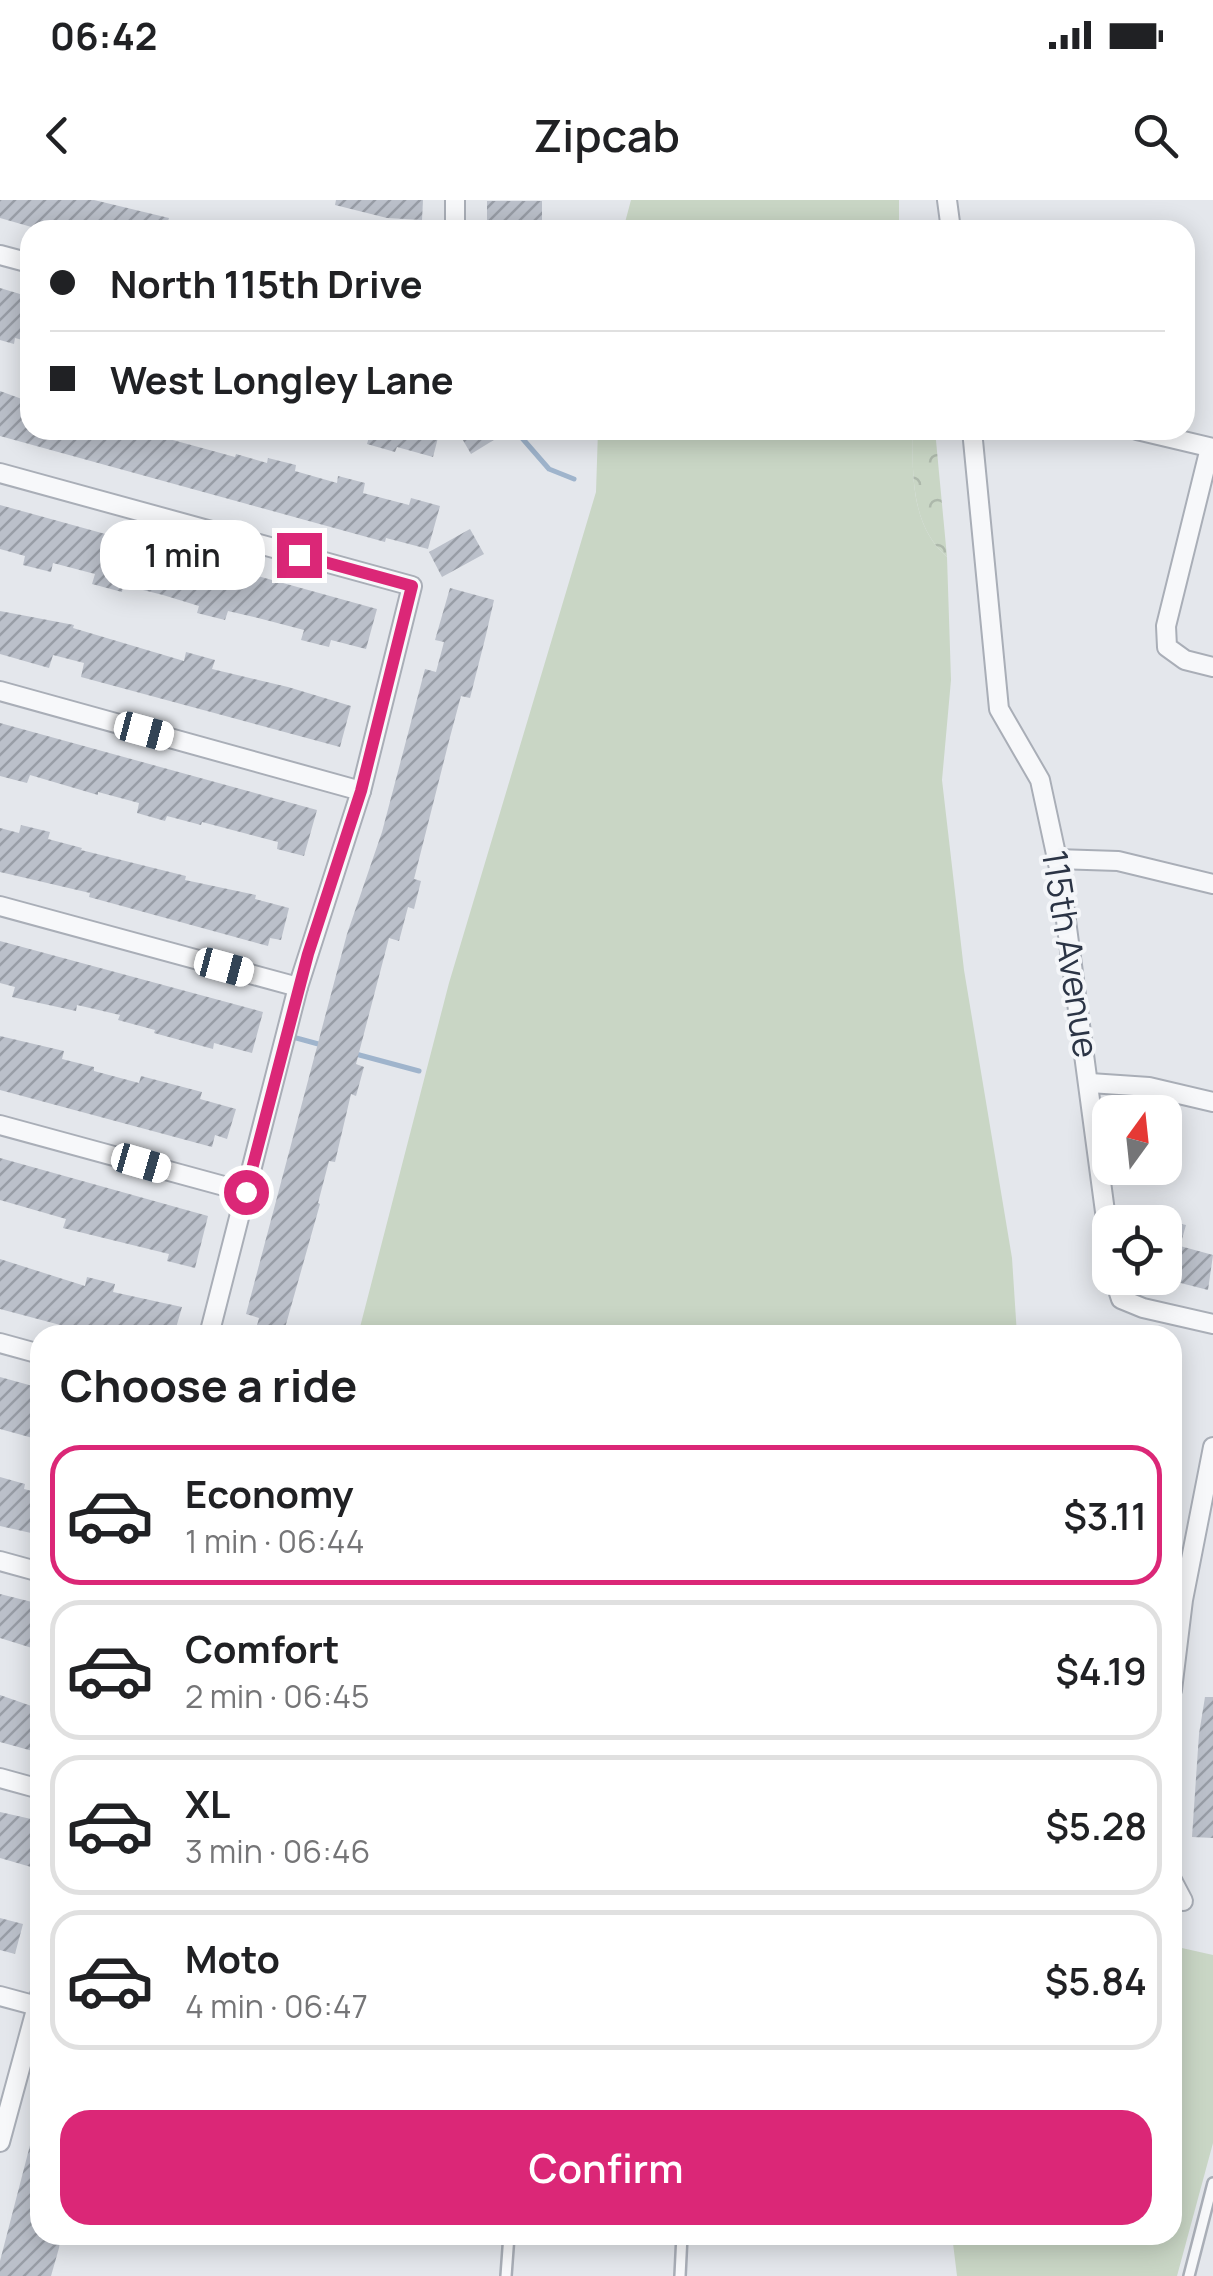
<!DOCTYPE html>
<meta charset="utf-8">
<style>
:root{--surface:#fff;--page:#f2f2f2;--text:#202124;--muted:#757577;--line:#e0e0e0;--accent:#db2777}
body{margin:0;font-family:Manrope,sans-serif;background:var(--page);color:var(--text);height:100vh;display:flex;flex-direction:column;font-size:38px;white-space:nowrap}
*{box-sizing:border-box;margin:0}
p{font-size:32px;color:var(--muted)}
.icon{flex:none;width:55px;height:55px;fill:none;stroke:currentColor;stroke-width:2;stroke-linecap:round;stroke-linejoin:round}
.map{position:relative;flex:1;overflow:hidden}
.panel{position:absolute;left:30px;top:1125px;width:1152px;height:920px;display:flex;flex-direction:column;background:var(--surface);border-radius:30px;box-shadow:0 5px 25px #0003}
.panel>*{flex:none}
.hud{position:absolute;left:20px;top:20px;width:1175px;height:220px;border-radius:30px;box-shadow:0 5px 25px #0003;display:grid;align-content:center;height:220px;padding:0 30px;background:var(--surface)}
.needle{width:65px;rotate:15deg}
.controls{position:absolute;left:1092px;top:895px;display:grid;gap:20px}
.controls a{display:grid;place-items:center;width:90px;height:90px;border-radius:20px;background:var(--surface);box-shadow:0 5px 25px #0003;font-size:50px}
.end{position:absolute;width:45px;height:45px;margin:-22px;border:12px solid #db2777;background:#fff;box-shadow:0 0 0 5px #fff}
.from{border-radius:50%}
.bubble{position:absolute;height:70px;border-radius:30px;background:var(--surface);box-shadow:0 5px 25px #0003;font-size:32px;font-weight:600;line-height:70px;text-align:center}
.car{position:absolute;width:30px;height:60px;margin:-30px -15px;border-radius:12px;box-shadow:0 0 8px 2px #0007;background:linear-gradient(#fff 24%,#345 0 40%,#fff 0 76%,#345 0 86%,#fff 0)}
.hud b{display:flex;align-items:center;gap:35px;height:95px;font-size:38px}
.hud b+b{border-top:2px solid var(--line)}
.hud i{width:25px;height:25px;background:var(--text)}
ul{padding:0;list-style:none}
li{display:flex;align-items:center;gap:30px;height:140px;margin:0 20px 15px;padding:0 10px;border:5px solid var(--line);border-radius:30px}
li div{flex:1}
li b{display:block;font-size:38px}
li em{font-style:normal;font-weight:600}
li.active{border-color:var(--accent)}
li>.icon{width:90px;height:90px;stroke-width:1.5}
h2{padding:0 30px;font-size:45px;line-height:120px}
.primary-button{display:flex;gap:20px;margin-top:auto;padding:20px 30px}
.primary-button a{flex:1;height:115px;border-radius:30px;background:var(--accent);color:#fff;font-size:40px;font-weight:600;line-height:115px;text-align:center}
.status{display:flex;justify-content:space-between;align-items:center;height:70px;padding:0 50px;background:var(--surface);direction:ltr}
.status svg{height:28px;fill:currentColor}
header{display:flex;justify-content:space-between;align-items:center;height:130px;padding:0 30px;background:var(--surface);font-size:45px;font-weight:600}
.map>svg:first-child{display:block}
.green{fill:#c9d6c5}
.forest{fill:url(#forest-crowns)}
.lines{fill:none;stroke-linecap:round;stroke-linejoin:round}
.stream{stroke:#9fb4cc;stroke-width:5}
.building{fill:url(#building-hatch)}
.lane-casing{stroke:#a9aeb7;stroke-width:14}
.street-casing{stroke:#a9aeb7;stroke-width:22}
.lane{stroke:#f7f8fa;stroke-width:9}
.street{stroke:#f7f8fa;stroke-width:18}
.route{stroke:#db2777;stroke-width:12}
.labels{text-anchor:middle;stroke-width:8;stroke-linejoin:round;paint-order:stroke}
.street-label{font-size:35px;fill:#2b3445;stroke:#f4f6f9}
</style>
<div class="status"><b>06:42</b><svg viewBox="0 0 49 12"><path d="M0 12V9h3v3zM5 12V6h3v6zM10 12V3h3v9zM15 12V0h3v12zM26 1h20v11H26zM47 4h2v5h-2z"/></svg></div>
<header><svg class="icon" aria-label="back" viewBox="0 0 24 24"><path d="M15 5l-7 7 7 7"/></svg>Zipcab<svg class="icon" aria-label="search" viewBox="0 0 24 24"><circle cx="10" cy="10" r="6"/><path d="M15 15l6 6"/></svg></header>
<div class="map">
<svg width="1213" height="2076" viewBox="0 0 1213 2076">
<defs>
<pattern id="forest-crowns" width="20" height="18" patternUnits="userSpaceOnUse" patternTransform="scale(2.5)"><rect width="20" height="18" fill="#c9d6c5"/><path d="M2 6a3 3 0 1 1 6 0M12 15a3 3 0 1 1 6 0" fill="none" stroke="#adb8ab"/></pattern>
<pattern id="building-hatch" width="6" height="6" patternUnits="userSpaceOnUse" patternTransform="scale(2.5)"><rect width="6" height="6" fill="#bbc0ca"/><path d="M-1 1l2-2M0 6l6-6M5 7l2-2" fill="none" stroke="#989da6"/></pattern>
</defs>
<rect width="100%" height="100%" fill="#e4e7ec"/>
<g class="green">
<path d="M631,0H899V30H623Z"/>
<path d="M598,230H913C912,274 911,326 947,357L951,480L942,580L964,770L1012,1058L1017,1135H358L449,783L596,292Z"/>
<path d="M1173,1746L1213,1755V1943L1177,2076H957L952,2035H1172Z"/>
</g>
<path class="forest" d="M913,230H935L947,357C911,326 912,274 913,230Z"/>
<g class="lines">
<g class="stream">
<path d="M515,230L549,269L574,279"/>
<path d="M289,836L322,845"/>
<path d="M352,853L419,871"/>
</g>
</g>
<g class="building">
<path d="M0,0H94L169,18L165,30H42L0,18Z"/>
<path d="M336,0H423L422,20L387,18L335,5Z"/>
<rect x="487" y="1" width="55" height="28"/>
<path d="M0,88L30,97V142L15,138L14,144L0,140Z"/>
<path d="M0,191L30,202V230H136L235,257L236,254L267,263L268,258L296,265L295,271L337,283L338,276L365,283L363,293L409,305L411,298L440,306L428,349L386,338L385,342L0,236Z"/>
<path d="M371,230H440L433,257L397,247L395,252L367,244Z"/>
<path d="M457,230H510L471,254Z"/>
<path d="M0,305L377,409L366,449L331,440L329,447L301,440L304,430L262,419L228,411L225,420L197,413L199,406L163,395L123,385L122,392L92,384L95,374L53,363L51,372L23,365L25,356L0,349Z"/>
<path d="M470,329L484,354L442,377L429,352Z"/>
<path d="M450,388L494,400L486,435L470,498L461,496L450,537L414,679L421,681L414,709L408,707L399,741L389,738L356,864L364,867L356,896L351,894L335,962L329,961L318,1003L320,1004L283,1135H276L256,1129L259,1118L246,1114L347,734L382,632L425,469L436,472L444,442L435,440Z"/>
<path d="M0,411L74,425L73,428L184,461L186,452L215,460L212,469L288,487L351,506L340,547L81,477L84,463L53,455L49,468L0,454Z"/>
<path d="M0,523L317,610L304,656L277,649L278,642L202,622L201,625L167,616L165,621L137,613L139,603L98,592V595L30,575L27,583L0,576Z"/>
<path d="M21,625L50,632L48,639L82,648L81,650L186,676L185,680L256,695L255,699L289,708L281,740L270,738L268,746L89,697L90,693L0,672V628L19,633Z"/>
<path d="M0,741L263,812L252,853L214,843L213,849L154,833L155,830L118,820L120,815L77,805L76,811L12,797L15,787L0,783Z"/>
<path d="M0,836L64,851L62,859L94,867V871L139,883L141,876L202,892L200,899L236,909L227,939L215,935L212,947L0,890Z"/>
<path d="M0,958L208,1016L195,1068L167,1061L169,1054L63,1028L66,1019L0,1000Z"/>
<path d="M1165,1020L1186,1025L1180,1046L1213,1055L1208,1090L1165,1079Z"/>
<path d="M0,1059L85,1086L87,1077L115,1084L113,1092L182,1107L174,1135H98L0,1109Z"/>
<path d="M0,1177L40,1188V1240L0,1229Z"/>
<path d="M0,1277L25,1284L24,1289L40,1293V1335L0,1326Z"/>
<path d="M0,1394L40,1404L32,1448L0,1438Z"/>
<path d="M0,1495L40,1509V1553L0,1542Z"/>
<path d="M1205,1497H1213V1638L1192,1637L1199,1534Z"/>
<path d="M0,1612L40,1621L38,1669L0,1658Z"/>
<path d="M0,1718L23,1724L15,1754L0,1750Z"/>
<path d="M35,1926L40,1927V2035H61L59,2048L51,2076H0V2061Z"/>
</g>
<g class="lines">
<defs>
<g id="lane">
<path d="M506,2076L509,2035"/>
<path d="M680,2076L682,2035"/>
<path d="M1189,2076L1213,1983"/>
</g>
<g id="street">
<path d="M947,0L951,30"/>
<path d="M455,30V0"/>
<path d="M0,55L30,63"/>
<path d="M972,230L999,509L1040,580L1059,668L1110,1049"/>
<path d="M1137,230L1213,248"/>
<path d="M1210,248L1166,426L1167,447L1185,460L1213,467"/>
<path d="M0,273L412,386L361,591L298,787L209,1135"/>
<path d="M0,491L361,591"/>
<path d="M1056,659L1118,661L1213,684"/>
<path d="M0,706L298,787"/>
<path d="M1090,883L1149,887L1213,902"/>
<path d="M0,925L246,992"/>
<path d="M1114,1078L1121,1099L1143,1108L1213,1124"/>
<path d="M0,1143L40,1154"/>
<path d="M0,1361L40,1372"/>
<path d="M1172,1490L1183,1400L1213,1247"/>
<path d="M0,1578L40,1589"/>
<path d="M1172,1680L1183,1701"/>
<path d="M0,1796L37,1806"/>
<path d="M0,1942L40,1795"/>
</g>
</defs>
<use href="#lane" class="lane-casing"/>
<use href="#street" class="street-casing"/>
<use href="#lane" class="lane"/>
<use href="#street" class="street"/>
</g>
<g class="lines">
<path class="route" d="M246,992L308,754L361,591L412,386L299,355"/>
</g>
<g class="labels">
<g class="street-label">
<text transform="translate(1070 754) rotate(81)" y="12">115th Avenue</text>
</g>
</g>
</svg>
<div class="controls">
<a><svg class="needle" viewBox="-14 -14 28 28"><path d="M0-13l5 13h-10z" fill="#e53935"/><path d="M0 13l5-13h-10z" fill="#757577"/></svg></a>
<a><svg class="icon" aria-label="locate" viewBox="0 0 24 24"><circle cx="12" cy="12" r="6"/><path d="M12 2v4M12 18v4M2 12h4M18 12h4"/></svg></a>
</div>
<i class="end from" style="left:246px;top:992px"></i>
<i class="end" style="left:299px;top:355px"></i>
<div class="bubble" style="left:100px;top:320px;width:165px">1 min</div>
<i class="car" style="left:144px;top:531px;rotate:105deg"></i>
<i class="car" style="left:224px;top:767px;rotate:105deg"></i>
<i class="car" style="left:141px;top:963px;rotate:106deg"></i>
<div class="hud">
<b><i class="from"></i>North 115th Drive</b>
<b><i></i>West Longley Lane</b>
</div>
<section class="panel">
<h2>Choose a ride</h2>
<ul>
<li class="active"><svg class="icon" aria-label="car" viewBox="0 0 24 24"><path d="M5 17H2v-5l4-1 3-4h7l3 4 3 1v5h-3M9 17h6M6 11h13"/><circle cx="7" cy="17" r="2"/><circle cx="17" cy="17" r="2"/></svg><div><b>Economy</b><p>1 min · 06:44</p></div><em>$3.11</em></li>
<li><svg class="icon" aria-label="car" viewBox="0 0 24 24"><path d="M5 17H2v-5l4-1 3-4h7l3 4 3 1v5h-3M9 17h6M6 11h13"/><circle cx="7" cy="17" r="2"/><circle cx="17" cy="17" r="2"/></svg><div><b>Comfort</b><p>2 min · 06:45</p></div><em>$4.19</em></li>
<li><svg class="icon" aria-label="car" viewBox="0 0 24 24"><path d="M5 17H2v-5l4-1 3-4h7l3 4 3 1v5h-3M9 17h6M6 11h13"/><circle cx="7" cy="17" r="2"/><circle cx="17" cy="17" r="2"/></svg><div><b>XL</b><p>3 min · 06:46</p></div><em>$5.28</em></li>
<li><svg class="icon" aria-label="car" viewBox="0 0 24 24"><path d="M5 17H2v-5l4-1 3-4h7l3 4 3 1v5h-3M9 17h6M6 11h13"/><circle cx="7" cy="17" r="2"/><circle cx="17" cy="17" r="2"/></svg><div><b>Moto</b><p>4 min · 06:47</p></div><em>$5.84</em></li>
</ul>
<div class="primary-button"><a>Confirm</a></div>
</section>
</div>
